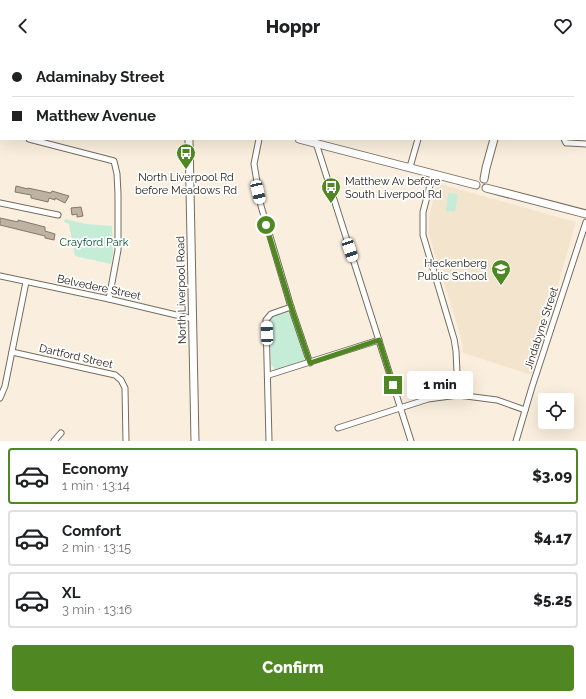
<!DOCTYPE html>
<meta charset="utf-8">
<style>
:root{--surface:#fff;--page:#f6f6f6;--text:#202124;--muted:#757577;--line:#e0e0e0;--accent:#4f8823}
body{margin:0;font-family:Raleway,sans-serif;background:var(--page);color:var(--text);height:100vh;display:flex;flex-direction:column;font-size:15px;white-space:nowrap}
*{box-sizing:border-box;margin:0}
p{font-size:13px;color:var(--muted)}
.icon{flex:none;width:22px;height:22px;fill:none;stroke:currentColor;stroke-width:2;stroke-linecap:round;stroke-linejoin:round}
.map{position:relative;height:389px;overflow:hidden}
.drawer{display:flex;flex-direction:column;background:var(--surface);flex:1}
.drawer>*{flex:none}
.guide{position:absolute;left:0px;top:0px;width:586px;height:88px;box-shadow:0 4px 16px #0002;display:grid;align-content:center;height:88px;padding:0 12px;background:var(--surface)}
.controls{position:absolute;left:538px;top:341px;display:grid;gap:8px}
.controls a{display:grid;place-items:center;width:36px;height:36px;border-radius:4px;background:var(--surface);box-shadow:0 4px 16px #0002;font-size:20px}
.end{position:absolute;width:18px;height:18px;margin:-9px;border:5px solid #4f8823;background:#fff;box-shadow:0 0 0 2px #fff}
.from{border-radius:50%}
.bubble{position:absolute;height:28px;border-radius:4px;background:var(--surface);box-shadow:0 4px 16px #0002;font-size:13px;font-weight:800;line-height:28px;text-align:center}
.car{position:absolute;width:12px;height:24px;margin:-12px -6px;border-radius:5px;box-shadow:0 0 3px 1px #0007;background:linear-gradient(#fff 24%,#345 0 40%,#fff 0 76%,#345 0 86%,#fff 0)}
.guide b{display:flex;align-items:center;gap:14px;height:38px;font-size:15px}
.guide b+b{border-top:1px solid var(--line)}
.guide i{width:10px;height:10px;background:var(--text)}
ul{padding:7px 0 0;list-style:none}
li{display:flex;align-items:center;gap:12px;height:56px;margin:0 8px 6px;padding:0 4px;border:2px solid var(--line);border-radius:4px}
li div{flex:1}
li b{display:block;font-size:15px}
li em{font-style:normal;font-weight:800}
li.on{border-color:var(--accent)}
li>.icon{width:36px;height:36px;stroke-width:1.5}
.cta{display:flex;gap:8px;margin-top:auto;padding:8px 12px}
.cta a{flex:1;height:46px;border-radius:4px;background:var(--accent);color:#fff;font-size:16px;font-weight:800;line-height:46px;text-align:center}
header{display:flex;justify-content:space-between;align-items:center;height:52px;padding:0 12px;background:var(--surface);font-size:18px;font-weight:800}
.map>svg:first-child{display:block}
.built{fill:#f3e5cd}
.green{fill:#c5ecd6}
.building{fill:#beb3a3;stroke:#827869}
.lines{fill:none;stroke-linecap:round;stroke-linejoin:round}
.street-casing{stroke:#766c5d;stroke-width:7}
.secondary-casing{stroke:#766c5d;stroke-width:9}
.street{stroke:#fff;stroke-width:5}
.secondary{stroke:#fff;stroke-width:7}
.route{stroke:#4f8823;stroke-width:5}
.labels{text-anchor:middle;stroke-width:3.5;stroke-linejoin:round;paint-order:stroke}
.poi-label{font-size:11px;fill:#25211b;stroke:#fff}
.park-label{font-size:11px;fill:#064f33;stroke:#fff}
.street-label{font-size:11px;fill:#25211b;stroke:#fff}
</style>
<header><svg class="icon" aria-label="back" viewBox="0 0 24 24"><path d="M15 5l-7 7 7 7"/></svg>Hoppr<svg class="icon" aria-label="heart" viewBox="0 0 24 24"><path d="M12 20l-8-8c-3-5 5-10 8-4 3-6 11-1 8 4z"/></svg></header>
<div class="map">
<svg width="586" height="389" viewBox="0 0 586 389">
<rect width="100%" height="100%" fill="#faefde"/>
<path class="built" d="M440,132L576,170L532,323L463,301L462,291L456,269L429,183V166L436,134Z"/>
<g class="green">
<path d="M448,141L458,142L455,160L446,159Z"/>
<path d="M65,167L86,172L112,174L113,201L111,212L75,204L69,172L64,170Z"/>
<path d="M287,260L292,263L305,304L304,308L301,311L275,318L271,312L270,269L272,265Z"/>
</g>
<g class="building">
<path d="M16,134L28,137V136L51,141L52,139L69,144L65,151L55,146V148L49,146L48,150L31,146V143L15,140Z"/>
<path d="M81,155L83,164L77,165V162L72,163L71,156Z"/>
<path d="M0,166L18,170V168L45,175V179L55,182L54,188L45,186V184L0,173Z"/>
</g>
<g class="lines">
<defs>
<g id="street">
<path d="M281,0V1"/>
<path d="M556,0L558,1"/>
<path d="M99,1V0"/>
<path d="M445,1V0"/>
<path d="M585,33L586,35"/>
<path d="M585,74L586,73"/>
<path d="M0,82H1"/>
<path d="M29,87L114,109L117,122L118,142V198L109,247"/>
<path d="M259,87L254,112L261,154L291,255L310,311"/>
<path d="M564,87L566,91H569L586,92"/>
<path d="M316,91L411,389"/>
<path d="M410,115L418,87"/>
<path d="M433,122L423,160V183L454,287L456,299L458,343"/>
<path d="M0,151L58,163"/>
<path d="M0,224L109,247L193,267"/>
<path d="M12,300L115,323L121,328L125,336L126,389"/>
<path d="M269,323L379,288"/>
<path d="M0,346L5,334L26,230"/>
<path d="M338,376L428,347L458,343L497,348L525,358"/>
<path d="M54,389L61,381"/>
<path d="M269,389L266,268L271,262L291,255"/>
<path d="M516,389L532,335L586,170"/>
</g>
<g id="secondary">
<path d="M203,1V0"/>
<path d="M528,1V0"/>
<path d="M0,9H1"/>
<path d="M189,87L195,389"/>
<path d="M299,87L476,133"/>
<path d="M484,127L486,116L494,87"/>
<path d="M486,136L586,162"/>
</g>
</defs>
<use href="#street" class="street-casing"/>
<use href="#secondary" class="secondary-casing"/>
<use href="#street" class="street"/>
<use href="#secondary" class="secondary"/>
</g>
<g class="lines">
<path class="route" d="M266,173L291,255L310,311L379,288L393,333"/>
</g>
<defs>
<symbol id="bus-pin" viewBox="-11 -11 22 30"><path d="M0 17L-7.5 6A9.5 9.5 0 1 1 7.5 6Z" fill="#4f8823" stroke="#fff"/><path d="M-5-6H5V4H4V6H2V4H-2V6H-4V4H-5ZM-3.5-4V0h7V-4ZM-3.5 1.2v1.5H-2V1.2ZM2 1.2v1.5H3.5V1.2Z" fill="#fff"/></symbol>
<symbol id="school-pin" viewBox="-11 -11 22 30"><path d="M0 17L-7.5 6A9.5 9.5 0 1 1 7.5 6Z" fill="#4f8823" stroke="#fff"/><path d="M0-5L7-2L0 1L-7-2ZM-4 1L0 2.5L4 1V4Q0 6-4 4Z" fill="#fff"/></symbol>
</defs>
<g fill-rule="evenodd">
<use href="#bus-pin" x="175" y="90" width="22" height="30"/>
<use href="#bus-pin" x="320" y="124" width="22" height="30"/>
<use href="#school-pin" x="490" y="206" width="22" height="30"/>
</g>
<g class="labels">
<g class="poi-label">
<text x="186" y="129">North Liverpool Rd<tspan x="186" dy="13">before Meadows Rd</tspan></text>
<text x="345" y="133" text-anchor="start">Matthew Av before<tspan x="345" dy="13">South Liverpool Rd</tspan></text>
<text x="487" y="215" text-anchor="end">Heckenberg<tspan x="487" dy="13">Public School</tspan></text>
</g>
<g class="park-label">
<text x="94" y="194">Crayford Park</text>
</g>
<g class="street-label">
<text transform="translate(99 235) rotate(12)" y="4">Belvedere Street</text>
<text transform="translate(181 238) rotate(-91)" y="4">North Liverpool Road</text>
<text transform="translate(541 276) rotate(-72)" y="4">Jindabyne Street</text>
<text transform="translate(76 304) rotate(13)" y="4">Dartford Street</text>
</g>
</g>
</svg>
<div class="controls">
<a><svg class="icon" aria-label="locate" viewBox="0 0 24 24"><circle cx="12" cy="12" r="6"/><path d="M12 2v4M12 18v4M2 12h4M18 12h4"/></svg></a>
</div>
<i class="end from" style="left:266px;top:173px"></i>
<i class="end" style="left:393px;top:333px"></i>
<div class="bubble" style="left:407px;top:319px;width:66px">1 min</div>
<i class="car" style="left:258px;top:140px;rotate:167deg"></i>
<i class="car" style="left:350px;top:198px;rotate:162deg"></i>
<i class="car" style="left:267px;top:281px;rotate:358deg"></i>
<div class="guide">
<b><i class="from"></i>Adaminaby Street</b>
<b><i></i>Matthew Avenue</b>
</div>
</div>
<section class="drawer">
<ul>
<li class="on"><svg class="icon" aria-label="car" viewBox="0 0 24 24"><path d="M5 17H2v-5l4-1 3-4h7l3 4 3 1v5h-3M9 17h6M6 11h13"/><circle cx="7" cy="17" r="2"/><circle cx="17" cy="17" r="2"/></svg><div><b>Economy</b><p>1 min · 13:14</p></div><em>$3.09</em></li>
<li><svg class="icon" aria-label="car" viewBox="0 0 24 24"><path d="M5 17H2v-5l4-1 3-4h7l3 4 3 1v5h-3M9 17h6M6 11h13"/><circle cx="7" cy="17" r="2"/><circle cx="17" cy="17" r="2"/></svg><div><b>Comfort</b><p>2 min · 13:15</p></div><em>$4.17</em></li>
<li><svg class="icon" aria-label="car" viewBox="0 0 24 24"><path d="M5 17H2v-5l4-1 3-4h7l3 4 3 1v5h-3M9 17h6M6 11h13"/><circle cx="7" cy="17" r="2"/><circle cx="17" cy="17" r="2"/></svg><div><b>XL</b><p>3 min · 13:16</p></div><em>$5.25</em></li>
</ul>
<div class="cta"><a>Confirm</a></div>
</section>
